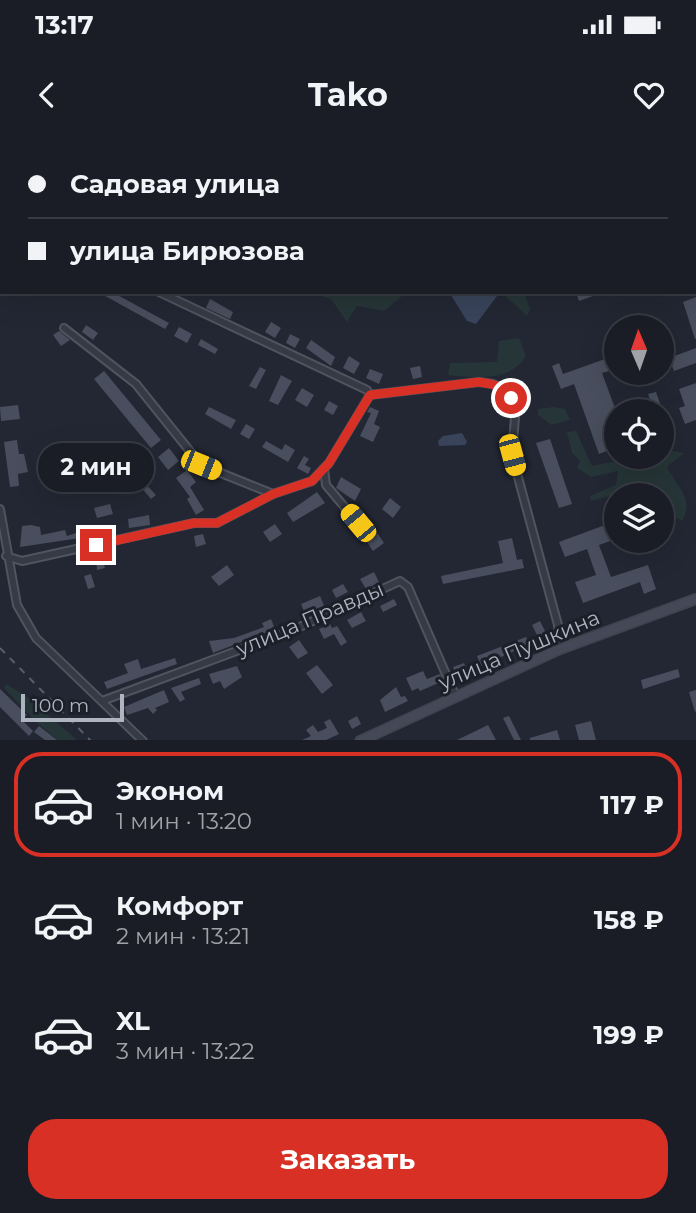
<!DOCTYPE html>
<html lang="ru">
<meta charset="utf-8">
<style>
:root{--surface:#1a1d26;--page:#23262e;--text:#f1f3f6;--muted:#9fa2a7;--line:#383b43;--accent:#d93025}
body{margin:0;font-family:Montserrat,sans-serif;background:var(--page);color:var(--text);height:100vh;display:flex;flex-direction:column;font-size:26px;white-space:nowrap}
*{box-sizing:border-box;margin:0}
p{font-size:23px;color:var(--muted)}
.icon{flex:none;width:38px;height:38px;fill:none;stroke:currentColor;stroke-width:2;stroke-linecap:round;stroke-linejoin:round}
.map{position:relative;height:600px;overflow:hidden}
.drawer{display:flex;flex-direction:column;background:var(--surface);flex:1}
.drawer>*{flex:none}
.hud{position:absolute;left:0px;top:0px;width:696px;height:154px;box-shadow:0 7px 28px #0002,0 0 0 2px var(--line);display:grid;align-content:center;height:154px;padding:0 28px;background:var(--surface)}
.needle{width:46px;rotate:358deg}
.controls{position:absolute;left:604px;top:175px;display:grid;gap:14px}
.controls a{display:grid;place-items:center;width:70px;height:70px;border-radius:50%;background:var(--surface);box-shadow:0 7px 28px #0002,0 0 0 2px var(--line);font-size:35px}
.scale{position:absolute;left:21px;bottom:18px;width:103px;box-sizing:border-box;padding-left:7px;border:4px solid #afb4c1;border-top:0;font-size:19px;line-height:24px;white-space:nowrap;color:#afb4c1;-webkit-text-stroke:5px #1a1f28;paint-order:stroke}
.end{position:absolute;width:32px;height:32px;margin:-16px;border:9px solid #d93025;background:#fff;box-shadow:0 0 0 4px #fff}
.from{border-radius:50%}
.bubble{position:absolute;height:49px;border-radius:24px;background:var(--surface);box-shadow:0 7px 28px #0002,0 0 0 2px var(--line);font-size:23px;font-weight:700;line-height:49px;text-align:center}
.car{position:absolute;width:21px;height:42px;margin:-21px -10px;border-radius:9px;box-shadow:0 0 5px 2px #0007;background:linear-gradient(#f5c518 24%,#345 0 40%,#f5c518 0 76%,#345 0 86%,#f5c518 0)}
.hud b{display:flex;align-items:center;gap:24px;height:66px;font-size:26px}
.hud b+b{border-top:2px solid var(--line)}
.hud i{width:18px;height:18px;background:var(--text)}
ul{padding:12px 0 0;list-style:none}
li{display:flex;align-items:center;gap:21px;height:105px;margin:0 14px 10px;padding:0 14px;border:4px solid transparent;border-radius:28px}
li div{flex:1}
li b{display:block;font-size:26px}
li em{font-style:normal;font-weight:700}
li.current{border-color:var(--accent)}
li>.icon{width:63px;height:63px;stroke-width:1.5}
.primary-button{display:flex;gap:14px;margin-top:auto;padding:14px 28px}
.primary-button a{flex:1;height:80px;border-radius:28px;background:var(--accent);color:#fff;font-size:28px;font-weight:700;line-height:80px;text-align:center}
.status{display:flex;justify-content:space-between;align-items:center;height:49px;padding:0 35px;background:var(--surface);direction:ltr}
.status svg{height:19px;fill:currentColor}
header{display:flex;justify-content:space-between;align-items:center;height:91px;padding:0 28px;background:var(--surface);font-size:32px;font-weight:700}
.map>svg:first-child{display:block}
.green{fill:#263537}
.water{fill:#39445b}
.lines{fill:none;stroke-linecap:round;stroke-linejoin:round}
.stream{stroke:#39445b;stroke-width:2}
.building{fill:#484e5d}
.street-casing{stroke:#4f545f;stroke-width:10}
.secondary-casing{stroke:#3e434e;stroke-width:12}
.street{stroke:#353a44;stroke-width:6}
.secondary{stroke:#434956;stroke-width:9}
.rail{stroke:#575d6b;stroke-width:2;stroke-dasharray:7 7;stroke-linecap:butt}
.route{stroke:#d93025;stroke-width:9}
.labels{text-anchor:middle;stroke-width:6;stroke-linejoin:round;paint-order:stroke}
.street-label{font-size:21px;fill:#afb4c1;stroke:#1a1f28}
</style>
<div class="status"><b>13:17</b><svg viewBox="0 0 49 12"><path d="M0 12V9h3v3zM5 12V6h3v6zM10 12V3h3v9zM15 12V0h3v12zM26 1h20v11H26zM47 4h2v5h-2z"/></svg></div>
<header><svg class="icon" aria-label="back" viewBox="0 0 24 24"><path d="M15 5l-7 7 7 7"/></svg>Tako<svg class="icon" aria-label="heart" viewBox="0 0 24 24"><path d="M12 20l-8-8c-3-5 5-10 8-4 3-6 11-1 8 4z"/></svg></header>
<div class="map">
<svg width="696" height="601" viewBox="0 0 696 601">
<rect width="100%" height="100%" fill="#222733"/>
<g class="green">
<path d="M361,0H581L361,2Z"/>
<path d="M307,152H397L402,156L384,171L357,166L347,182L331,159Z"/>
<path d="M501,152H524L530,169L527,176Z"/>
<path d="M519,198L526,216C511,242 474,238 448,235L450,223L497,222L499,201Z"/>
<path d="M554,267L565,269L570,280L551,285L538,275V269Z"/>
<path d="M576,291L592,326L636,317H662V309L684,313L667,327C677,347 695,359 682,381L668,373L662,382V355H627L623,352L591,361L590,356L616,345L618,331L591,337L577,328L580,321L572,313L567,292Z"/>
<path d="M6,544L34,561L35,570L40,568L77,600H58L35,581L4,548Z"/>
</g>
<g class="water">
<path d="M449,152H496L497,156L476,184L467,181Z"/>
<path d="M462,293L467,302L465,305L439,306L438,301L443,296Z"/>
</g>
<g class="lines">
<path class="stream" d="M469,0L470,2"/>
</g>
<g class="building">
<path d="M98,152H112L169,183L165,189Z"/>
<path d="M576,152H601V153L579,161Z"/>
<path d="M696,157V199H695L683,162Z"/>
<path d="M210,159L233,172L230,179L206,168Z"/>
<path d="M271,182L281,188L275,198L265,192Z"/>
<path d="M86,185L98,193L93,200L82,192Z"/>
<path d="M179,187L192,194L187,203L174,196Z"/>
<path d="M59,191L70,200L61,206L53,195Z"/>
<path d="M290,194L300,199L295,208L286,203Z"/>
<path d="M201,199L218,209L215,214L198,205Z"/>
<path d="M311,200L335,217L331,226L306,208Z"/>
<path d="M696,208V223L674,231L669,218Z"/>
<path d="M349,216L360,223L354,234L343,228Z"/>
<path d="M605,219L609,231L602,233L616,271L615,319L612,309L599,314L574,244L561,249L552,226L559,223L563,234Z"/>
<path d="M420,226L422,237L413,239L410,228Z"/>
<path d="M260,227L266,230L256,249L249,246Z"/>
<path d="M370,229L383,234L379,244L366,238Z"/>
<path d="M104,231L161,300L151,308L94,239Z"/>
<path d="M281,235L292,241L278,265L269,261Z"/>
<path d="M696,243V280L685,284L679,268L685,266L679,249Z"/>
<path d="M302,248L314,255L307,267L295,260Z"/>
<path d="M656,252L668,286L662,288V271H654L648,254Z"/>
<path d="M329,261L338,266L333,275L324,270Z"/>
<path d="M18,265L20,279L1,281L0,267Z"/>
<path d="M209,267L236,280L231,289L205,274Z"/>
<path d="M370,267L379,271L374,284L380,287L373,302L360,296L371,273L367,272Z"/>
<path d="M246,284L255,289L249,299L240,294Z"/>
<path d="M550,299L572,364L559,368L536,303Z"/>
<path d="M17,300L19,314H24L28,332L18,334L19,346L10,347L4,302Z"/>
<path d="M266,301L282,310L285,304L295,310L288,322L262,307Z"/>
<path d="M169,308L179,321L168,330L158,317Z"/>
<path d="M304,316L309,319L305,325L311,328L308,334L297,328Z"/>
<path d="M187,330L196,342L190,347L204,370L196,375L187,359L190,357L176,338Z"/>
<path d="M341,337L361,349L355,361L336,348Z"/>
<path d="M143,341L156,355L151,359L139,345Z"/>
<path d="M317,352L325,363L293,382L287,373Z"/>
<path d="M390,358L401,367L393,378L382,369Z"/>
<path d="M110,364L113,374L97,378L94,368Z"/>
<path d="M149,375L150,385L129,388L128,379Z"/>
<path d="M616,381V399L599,405L611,437L648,425L656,449L644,454L640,442L583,463L575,442L596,435L587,409L565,417L559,402Z"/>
<path d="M275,384L282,394L270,402L263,392Z"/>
<path d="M31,385L40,387L41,395L65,390L67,396L79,392L80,398L20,407L22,386Z"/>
<path d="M376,391L384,403L373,411L365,399Z"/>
<path d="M203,394L206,404L196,407L194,396Z"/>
<path d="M512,398L517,420L522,419L524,428L443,444L441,436L503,423L498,401Z"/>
<path d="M101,414L105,428L97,430L96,415Z"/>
<path d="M227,425L234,435L219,446L211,437Z"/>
<path d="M374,432L379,442L366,449L360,439Z"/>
<path d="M91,434L95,447L88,449L84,436Z"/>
<path d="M343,444L348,452L336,458L332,450Z"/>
<path d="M320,456L325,468L306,476L301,464Z"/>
<path d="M394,459L397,465L383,472L380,466Z"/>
<path d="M361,472L366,481L352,488L347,480Z"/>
<path d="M271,479L275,489L213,513L209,501L234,498L264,487L262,483Z"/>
<path d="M540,481L547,495L539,499L532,485Z"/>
<path d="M330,484L332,488L337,486L347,502L341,506L334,494L324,499L319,489Z"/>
<path d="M526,497L530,504L481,526L477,516Z"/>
<path d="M299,500L308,513L298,519L289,507Z"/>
<path d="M175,518L177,524L107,549L104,542L128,533L124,524L138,519L141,529Z"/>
<path d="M464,523L468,533L457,537L453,527Z"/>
<path d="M317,525L333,545L322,554L306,533Z"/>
<path d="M237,526L242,537L224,549L220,541L213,544L209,534Z"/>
<path d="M678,529L680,537L643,549L641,540Z"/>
<path d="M423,531L427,539L440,534L443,541L420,551L418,548L412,551L406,538Z"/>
<path d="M199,538L201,544L181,552L185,559L180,562L171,548Z"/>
<path d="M396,547L401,557L405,556L408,561L385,572L380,560Z"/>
<path d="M0,549L27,575L22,580L33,591L29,596L0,567Z"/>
<path d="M164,550L169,562L155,568L157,570L153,574L148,568L127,575L124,567Z"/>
<path d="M696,550V571L695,572L689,552Z"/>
<path d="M357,576L361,584L352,589L348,581Z"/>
<path d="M509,576L521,600H514L503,578Z"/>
<path d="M330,579L339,594L326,600H302L311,596L306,590L313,585L318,592L327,588L324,582Z"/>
<path d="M591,581L596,600H579L575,585Z"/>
<path d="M488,585L496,600H457Z"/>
<path d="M39,586L57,600H45L34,592Z"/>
<path d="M557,590L560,600H530V598Z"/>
</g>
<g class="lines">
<defs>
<g id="street">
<path d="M0,79L2,80"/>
<path d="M159,152L367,250L370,255L479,242L493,244L506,250L515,277L512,315L558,485L560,509"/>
<path d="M64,188L136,244L201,325L273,354"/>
<path d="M324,329L326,345L358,383"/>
<path d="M0,369L17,465L36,498L143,601"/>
<path d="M6,416L22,421L194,383H217L273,354L312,341L329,323L370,255"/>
<path d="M102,561L293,490L400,441L408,447L455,555"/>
</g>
<path id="secondary" d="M360,601L560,509L696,459"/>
</defs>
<use href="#street" class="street-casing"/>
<use href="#secondary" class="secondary-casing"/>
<use href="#street" class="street"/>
<use href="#secondary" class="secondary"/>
<path class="rail" d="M0,508L91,601"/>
</g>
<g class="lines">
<path class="route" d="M96,405L194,383H217L273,354L312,341L329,323L370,255L479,242C493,244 503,246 511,258"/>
</g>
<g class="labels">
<g class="street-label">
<text transform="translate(310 479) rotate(-23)" y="7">улица Правды</text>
<text transform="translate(519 510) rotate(-23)" y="7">улица Пушкина</text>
</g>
</g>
</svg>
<div class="controls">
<a><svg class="needle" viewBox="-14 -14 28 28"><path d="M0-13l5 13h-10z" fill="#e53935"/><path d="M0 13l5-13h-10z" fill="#9fa2a7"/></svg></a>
<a><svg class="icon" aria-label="locate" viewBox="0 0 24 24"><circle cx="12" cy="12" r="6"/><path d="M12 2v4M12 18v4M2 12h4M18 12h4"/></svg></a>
<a><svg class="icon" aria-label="layers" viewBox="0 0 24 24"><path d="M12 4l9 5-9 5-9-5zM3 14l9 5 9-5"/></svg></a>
</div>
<div class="scale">100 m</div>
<i class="end from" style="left:511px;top:258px"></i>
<i class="end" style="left:96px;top:405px"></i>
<div class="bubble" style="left:38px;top:303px;width:116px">2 мин</div>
<i class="car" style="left:512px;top:315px;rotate:165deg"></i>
<i class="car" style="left:201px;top:325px;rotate:112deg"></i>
<i class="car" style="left:358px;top:383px;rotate:320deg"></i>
<div class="hud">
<b><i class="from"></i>Садовая улица</b>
<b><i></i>улица Бирюзова</b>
</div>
</div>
<section class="drawer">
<ul>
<li class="current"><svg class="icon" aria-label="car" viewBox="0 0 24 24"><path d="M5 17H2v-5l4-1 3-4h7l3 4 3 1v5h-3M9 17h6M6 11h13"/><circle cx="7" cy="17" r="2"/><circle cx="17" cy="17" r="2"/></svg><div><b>Эконом</b><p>1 мин · 13:20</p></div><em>117 ₽</em></li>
<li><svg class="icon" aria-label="car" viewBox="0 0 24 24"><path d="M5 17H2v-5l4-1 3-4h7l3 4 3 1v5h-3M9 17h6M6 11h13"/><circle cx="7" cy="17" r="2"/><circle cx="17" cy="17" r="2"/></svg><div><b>Комфорт</b><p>2 мин · 13:21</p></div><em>158 ₽</em></li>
<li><svg class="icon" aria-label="car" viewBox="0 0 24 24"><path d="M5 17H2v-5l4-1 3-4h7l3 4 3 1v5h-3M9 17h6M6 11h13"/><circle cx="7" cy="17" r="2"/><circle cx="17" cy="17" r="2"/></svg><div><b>XL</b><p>3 мин · 13:22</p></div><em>199 ₽</em></li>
</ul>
<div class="primary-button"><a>Заказать</a></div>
</section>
